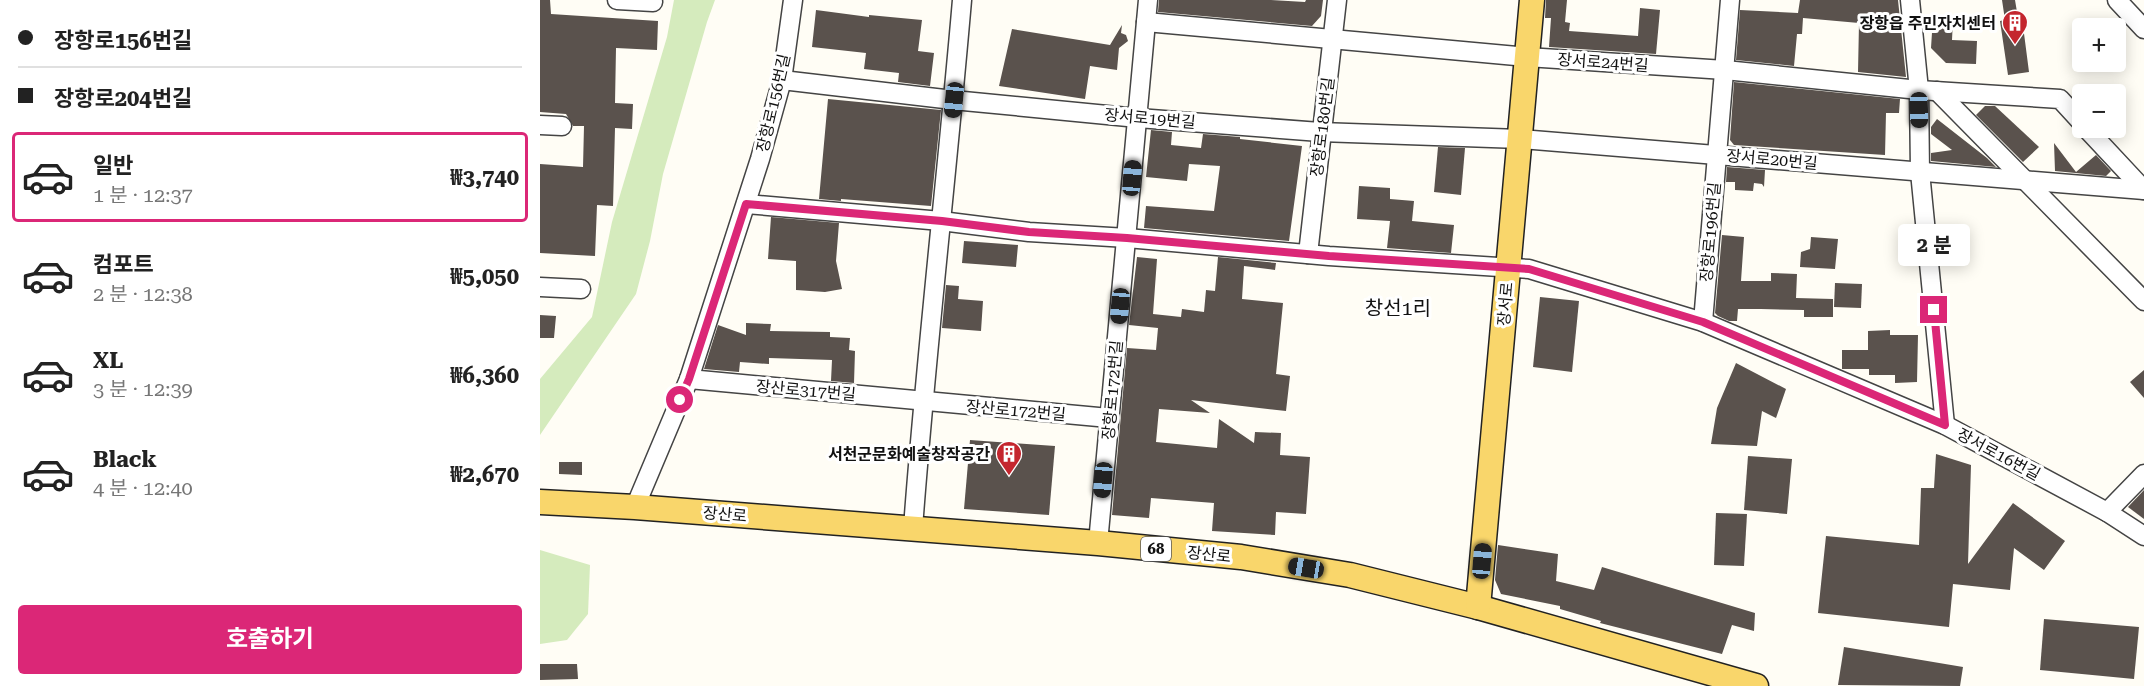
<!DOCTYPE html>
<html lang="ko">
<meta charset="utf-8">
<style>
:root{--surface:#fff;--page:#f2f2f2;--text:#222;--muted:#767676;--line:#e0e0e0;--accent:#db2777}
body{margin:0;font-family:"Roboto Serif","Noto Sans KR",serif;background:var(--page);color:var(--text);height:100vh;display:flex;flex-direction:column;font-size:22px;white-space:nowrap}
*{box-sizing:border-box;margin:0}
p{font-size:20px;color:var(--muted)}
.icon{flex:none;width:33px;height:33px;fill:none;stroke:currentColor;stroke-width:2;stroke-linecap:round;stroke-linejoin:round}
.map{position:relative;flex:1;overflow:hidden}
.sheet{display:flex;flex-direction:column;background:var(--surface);width:540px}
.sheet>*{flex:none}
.banner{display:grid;align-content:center;height:132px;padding:0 18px;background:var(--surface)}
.buttons{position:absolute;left:1532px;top:18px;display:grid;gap:12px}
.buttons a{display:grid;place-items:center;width:54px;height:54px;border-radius:6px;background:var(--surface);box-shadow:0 3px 15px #0003;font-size:30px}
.end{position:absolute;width:27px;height:27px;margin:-14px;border:8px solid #db2777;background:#fff;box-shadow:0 0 0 3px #fff}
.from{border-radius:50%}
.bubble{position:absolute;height:42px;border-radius:6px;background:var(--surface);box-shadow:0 3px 15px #0003;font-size:20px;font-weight:700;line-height:42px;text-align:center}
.car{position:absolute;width:18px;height:36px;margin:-18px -9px;border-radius:8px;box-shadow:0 0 4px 2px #0007;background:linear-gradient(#222 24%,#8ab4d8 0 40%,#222 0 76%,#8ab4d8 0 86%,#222 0)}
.banner b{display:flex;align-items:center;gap:21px;height:57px;font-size:22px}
.banner b+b{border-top:2px solid var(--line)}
.banner i{width:15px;height:15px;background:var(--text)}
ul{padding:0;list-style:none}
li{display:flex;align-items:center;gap:18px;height:90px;margin:0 12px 9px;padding:0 6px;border:3px solid transparent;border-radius:6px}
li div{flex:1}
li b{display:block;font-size:22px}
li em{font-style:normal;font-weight:700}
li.on{border-color:var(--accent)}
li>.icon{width:54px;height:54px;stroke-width:1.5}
.button{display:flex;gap:12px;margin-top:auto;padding:12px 18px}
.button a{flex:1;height:69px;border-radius:6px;background:var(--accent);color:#fff;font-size:24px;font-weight:700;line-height:69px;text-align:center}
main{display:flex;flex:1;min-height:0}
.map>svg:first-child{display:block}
.green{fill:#d5ebbd}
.building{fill:#5a524d}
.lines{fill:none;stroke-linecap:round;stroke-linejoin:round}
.minor-casing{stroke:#444;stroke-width:21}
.major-casing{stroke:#222;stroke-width:27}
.minor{stroke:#fff;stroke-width:18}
.major{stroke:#f9d66b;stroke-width:24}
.route{stroke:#db2777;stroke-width:8}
.labels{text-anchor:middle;stroke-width:6;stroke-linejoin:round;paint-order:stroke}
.shield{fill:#fff;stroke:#585858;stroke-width:1.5}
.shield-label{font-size:15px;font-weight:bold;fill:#111}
.poi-label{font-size:16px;font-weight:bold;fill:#111;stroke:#fff;text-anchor:end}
.street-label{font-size:16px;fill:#111;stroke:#fff}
.quarter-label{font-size:20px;fill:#111;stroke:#fff}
</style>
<main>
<section class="sheet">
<div class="banner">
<b><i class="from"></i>장항로156번길</b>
<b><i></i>장항로204번길</b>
</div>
<ul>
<li class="on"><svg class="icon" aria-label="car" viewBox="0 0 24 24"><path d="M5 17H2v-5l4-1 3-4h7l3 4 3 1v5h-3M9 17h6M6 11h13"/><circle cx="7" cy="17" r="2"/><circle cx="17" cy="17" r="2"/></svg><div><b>일반</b><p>1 분 · 12:37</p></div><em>₩3,740</em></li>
<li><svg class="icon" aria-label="car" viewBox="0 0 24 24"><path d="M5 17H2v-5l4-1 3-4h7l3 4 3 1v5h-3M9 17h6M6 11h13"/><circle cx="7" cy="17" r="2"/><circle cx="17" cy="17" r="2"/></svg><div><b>컴포트</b><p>2 분 · 12:38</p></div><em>₩5,050</em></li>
<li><svg class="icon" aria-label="car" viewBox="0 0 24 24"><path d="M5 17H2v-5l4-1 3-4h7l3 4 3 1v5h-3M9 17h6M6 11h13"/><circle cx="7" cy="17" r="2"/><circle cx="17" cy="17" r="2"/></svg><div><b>XL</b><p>3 분 · 12:39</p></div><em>₩6,360</em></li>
<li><svg class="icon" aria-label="car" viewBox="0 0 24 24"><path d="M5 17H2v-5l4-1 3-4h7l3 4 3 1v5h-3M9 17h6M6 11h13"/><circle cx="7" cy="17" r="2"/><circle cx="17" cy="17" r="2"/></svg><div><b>Black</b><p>4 분 · 12:40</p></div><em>₩2,670</em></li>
</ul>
<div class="button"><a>호출하기</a></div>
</section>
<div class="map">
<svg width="1604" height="686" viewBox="0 0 1604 686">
<rect width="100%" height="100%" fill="#fffdf5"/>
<g class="green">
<path d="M134,0H175L167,22L123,174L110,241L96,294L0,435V379L52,317L72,222L127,37Z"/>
<path d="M0,550L50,565L48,614L27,640L0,644Z"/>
</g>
<g class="building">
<path d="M0,0H10L11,14L118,21L117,50L76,48L75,103L93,104L92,129L75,128L73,206L57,205L55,256L0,253V164L43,167L44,126H33L26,114L0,112Z"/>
<path d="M619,0H731L765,2L766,0H783L781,16L772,26L618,12Z"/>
<path d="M1006,0H1027L1025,22L1030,23L1029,31L1098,36L1100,8L1120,10L1116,54L1009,47L1011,18H1005Z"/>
<path d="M1260,0H1358L1366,77L1318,72L1319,23L1263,18L1262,34H1257L1254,66L1196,60L1200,10L1258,13Z"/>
<path d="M1462,0H1475L1478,18H1482L1489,72L1468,75L1460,21L1465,20Z"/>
<path d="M276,10L329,17V15L382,20L378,51L394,53L390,86L358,82L359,73L324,69L326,53L272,47Z"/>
<path d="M1393,17L1413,19L1412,40L1437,41L1436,64L1406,63L1391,48Z"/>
<path d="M582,25L581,33L586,35L588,41L579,48L577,70L550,66L545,99L459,86L472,29L570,45Z"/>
<path d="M1194,82L1360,99L1359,113H1346L1345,155L1194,145L1190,140Z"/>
<path d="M288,99L401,110L391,206L301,199V201L279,199Z"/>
<path d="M1445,106H1455L1499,147L1483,162L1436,115Z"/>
<path d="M1397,119L1447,158L1456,167L1391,161V153L1412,150L1391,134V127Z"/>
<path d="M611,130L632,132L631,145L661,148L663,134L700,137V139L762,146L749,241L604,228L606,206L674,211L680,166L649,164L647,181L606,177Z"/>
<path d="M1514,143L1536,172L1556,155L1571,171L1566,176L1515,171Z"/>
<path d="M898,147L925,148L921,195L894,192Z"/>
<path d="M1187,167L1225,170L1224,187L1222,184L1214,183L1213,191L1195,190V182H1186Z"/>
<path d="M819,186L850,188V199L874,201L872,221L914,225L911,253L847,248L850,221L817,219Z"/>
<path d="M231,217L299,223L296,261L302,289L285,292L256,290V261L228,259Z"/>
<path d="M1182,235L1204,237L1201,281H1231V273L1257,274L1256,298L1293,299V317H1264V310L1221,309H1198L1197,321H1189L1178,316L1175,313Z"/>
<path d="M1271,237L1298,239L1295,269L1260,267L1261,252L1270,249Z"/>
<path d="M424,241L478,245L476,267L422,263Z"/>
<path d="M597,257L617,259L613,314L641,317L642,309L664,312L666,290L675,291L678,257L736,263L735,270L704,266L702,299L743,303L736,374L750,376L746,411L651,400L670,413L619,409L616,442L677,448L679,419L714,443L715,432L741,433L740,455L770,457L766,514L736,512L735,535L672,531L674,503L611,498L609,518L572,515L587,348L616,350L618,328L589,325Z"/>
<path d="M1295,283L1322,284L1321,308L1294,307Z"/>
<path d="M406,285L419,286L418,299L443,301L441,331L402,328Z"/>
<path d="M1000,297L1039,301L1032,372L993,367Z"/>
<path d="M0,315L16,316L14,338H0Z"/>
<path d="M206,323L231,324L230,331L290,332V337L310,338L309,350L315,351L314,383L291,381L292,360L229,358V364L200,362L199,372L164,369L178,325L206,335Z"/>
<path d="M1350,330V335H1378L1377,382L1355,383V375H1329V369H1302V350H1328V331Z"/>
<path d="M1196,363L1246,389L1236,418L1222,411L1217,446L1171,444L1177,408Z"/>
<path d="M1604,370V398L1590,382Z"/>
<path d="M430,440L515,446L509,515L424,509Z"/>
<path d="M1396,454L1431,465L1428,564L1473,503L1525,541L1504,570L1474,548L1470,590L1413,584L1409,627L1278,613L1286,536L1379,545L1381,488H1394Z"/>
<path d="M1208,456L1252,459L1247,514L1204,510Z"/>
<path d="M19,462H42V475L19,474Z"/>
<path d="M1604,490V519L1588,507Z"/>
<path d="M1176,513L1207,514L1204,566L1174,565Z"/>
<path d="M958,545L1018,554L1016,581L1054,590L1062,567L1215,613L1214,631L1192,625L1182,654L1060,623L1061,621L1020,609V606L961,594L955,580Z"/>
<path d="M1504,619L1599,627L1594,679L1500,670Z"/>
<path d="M1304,647L1423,667L1420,686L1298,685Z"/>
<path d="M0,664H37L38,679L0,680Z"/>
</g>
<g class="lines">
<defs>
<g id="minor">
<path d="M77,0L113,2"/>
<path d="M1370,0L1379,90L1380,172L1405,425"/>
<path d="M1577,0L1604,29"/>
<path d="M606,22L987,57L1185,70L1379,90L1520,99L1542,123"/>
<path d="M242,80L413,100L598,118L780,132L980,139L1604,190"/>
<path d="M1397,91L1604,301"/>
<path d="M0,125L22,126"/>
<path d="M1546,128L1604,190"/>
<path d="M206,204L401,221L489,232L587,238L789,256L989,269L1163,322L1405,425L1567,512L1604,536"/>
<path d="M768,254L797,0"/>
<path d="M0,287L41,289"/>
<path d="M1163,322L1190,0"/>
<path d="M149,379L569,418"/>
<path d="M95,507L149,379L220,159L242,80L253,0"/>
<path d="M1567,512L1604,474"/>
<path d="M373,528C386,352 407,176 422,0"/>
<path d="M558,543L608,0"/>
</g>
<g id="major">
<path d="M0,502L95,507L558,543L701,557L810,575L938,607L1216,686"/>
<path d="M938,607L992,0"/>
</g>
</defs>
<use href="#minor" class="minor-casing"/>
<use href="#major" class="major-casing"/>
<use href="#minor" class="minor"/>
<use href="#major" class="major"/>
</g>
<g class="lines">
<path class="route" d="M140,400L149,379L206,204L402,221L489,232L587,238L789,256L989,269L1163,322L1405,425L1394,310"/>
</g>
<defs>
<symbol id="building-pin" viewBox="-11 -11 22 30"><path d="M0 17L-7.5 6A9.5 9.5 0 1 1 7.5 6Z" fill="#c4262e" stroke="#fff"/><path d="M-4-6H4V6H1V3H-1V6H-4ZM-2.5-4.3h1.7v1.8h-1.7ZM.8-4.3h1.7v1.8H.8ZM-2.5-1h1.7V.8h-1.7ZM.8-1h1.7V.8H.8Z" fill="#fff"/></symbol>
</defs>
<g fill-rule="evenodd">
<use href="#building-pin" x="1460" y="8" width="30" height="40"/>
<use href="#building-pin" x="454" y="439" width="30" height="40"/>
</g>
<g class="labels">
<rect class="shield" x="601" y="537" width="30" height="24" rx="4.5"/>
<g class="shield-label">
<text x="616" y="554">68</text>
</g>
<g class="poi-label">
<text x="1456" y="29">장항읍 주민자치센터</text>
<text x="450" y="460">서천군문화예술창작공간</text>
</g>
<g class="street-label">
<text transform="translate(1063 62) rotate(4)" y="6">장서로24번길</text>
<text transform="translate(233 103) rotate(-77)" y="6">장항로156번길</text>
<text transform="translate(610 118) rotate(5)" y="6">장서로19번길</text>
<text transform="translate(782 127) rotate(-83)" y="6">장항로180번길</text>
<text transform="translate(1232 159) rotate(5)" y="6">장서로20번길</text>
<text transform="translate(1170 232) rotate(-85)" y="6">장항로196번길</text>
<text transform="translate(965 304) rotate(-85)" y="6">장서로</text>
<text transform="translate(266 390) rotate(5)" y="6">장산로317번길</text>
<text transform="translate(572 390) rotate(-85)" y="6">장항로172번길</text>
<text transform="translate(476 410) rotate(5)" y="6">장산로172번길</text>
<text transform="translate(1459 454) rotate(28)" y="6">장서로16번길</text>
<text transform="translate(185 514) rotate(5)" y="6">장산로</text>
<text transform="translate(669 554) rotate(6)" y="6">장산로</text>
</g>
<g class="quarter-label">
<text x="858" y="315">창선1리</text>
</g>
</g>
</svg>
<div class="buttons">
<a>+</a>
<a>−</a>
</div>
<i class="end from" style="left:140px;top:400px"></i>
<i class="end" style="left:1394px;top:310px"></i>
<div class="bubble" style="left:1358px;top:224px;width:72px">2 분</div>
<i class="car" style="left:414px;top:100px;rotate:186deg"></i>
<i class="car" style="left:1379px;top:110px;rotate:179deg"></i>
<i class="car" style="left:592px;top:178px;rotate:5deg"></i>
<i class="car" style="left:580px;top:306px;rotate:185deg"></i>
<i class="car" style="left:563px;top:480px;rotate:185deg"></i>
<i class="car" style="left:942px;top:561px;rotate:5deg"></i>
<i class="car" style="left:766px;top:568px;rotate:279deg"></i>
</div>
</main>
